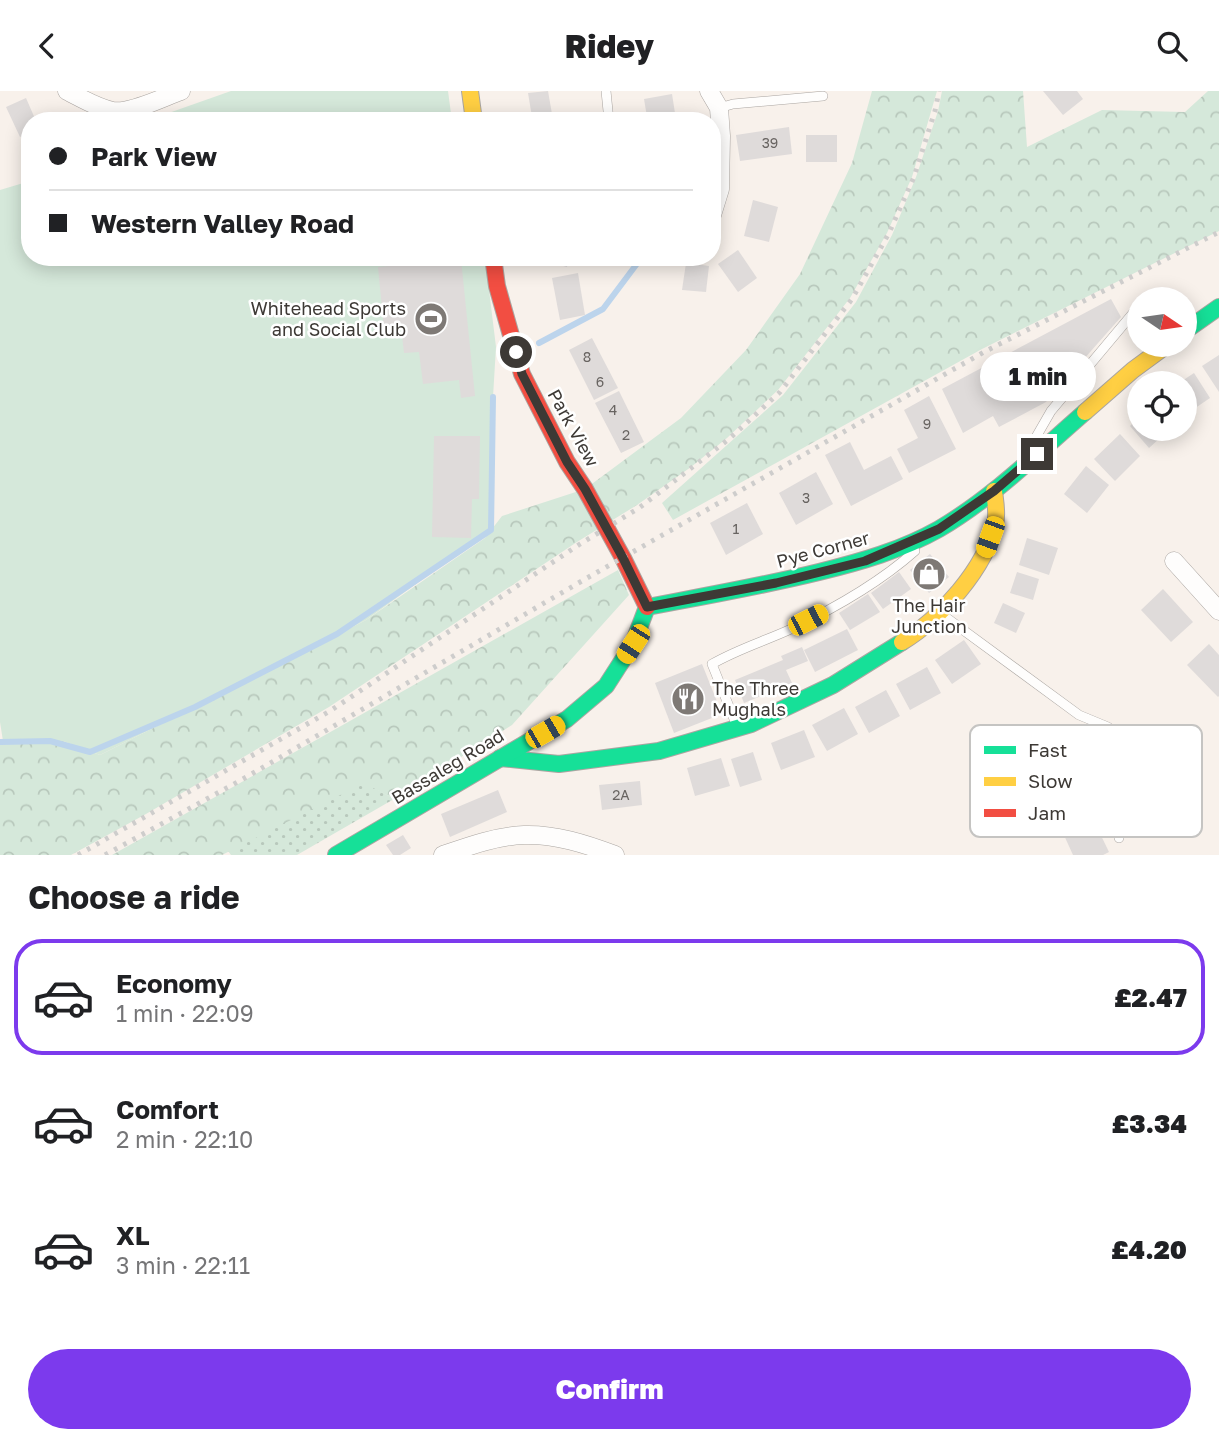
<!DOCTYPE html>
<meta charset="utf-8">
<style>
:root{--surface:#fff;--page:#f2f2f2;--text:#202124;--muted:#757577;--line:#e0e0e0;--accent:#7c3aed}
body{margin:0;font-family:"Golos Text",sans-serif;background:var(--page);color:var(--text);height:100vh;display:flex;flex-direction:column;font-size:26px;white-space:nowrap}
*{box-sizing:border-box;margin:0}
p{font-size:23px;color:var(--muted)}
.icon{flex:none;width:38px;height:38px;fill:none;stroke:currentColor;stroke-width:2;stroke-linecap:round;stroke-linejoin:round}
.map{position:relative;height:764px;overflow:hidden}
.panel{display:flex;flex-direction:column;background:var(--surface);flex:1}
.panel>*{flex:none}
.guide{position:absolute;left:21px;top:21px;width:700px;height:154px;border-radius:28px;box-shadow:0 4px 18px #0003;display:grid;align-content:center;height:154px;padding:0 28px;background:var(--surface)}
.needle{width:46px;rotate:103deg}
.tools{position:absolute;left:1127px;top:196px;display:grid;gap:14px}
.tools a{display:grid;place-items:center;width:70px;height:70px;border-radius:50%;background:var(--surface);box-shadow:0 4px 18px #0003;font-size:35px}
.end{position:absolute;width:32px;height:32px;margin:-16px;border:9px solid #3d3935;background:#fff;box-shadow:0 0 0 4px #fff}
.from{border-radius:50%}
.bubble{position:absolute;height:49px;border-radius:24px;background:var(--surface);box-shadow:0 4px 18px #0003;font-size:23px;font-weight:800;line-height:49px;text-align:center}
.car{position:absolute;width:21px;height:42px;margin:-21px -10px;border-radius:9px;box-shadow:0 0 5px 2px #0007;background:linear-gradient(#f5c518 24%,#345 0 40%,#f5c518 0 76%,#345 0 86%,#f5c518 0)}
.guide b{display:flex;align-items:center;gap:24px;height:66px;font-size:26px}
.guide b+b{border-top:2px solid var(--line)}
.guide i{width:18px;height:18px;background:var(--text)}
ul{padding:0;list-style:none}
li{display:flex;align-items:center;gap:21px;height:116px;margin:0 14px 10px;padding:0 14px;border:4px solid transparent;border-radius:28px}
li div{flex:1}
li b{display:block;font-size:26px}
li em{font-style:normal;font-weight:800}
li.active{border-color:var(--accent)}
li>.icon{width:63px;height:63px;stroke-width:1.5}
h2{padding:0 28px;font-size:32px;line-height:84px}
.primary-button{display:flex;gap:14px;margin-top:auto;padding:14px 28px}
.primary-button a{flex:1;height:80px;border-radius:42px;background:var(--accent);color:#fff;font-size:28px;font-weight:800;line-height:80px;text-align:center}
header{display:flex;justify-content:space-between;align-items:center;height:91px;padding:0 28px;background:var(--surface);font-size:32px;font-weight:800}
.map>svg:first-child{display:block}
.green{fill:url(#green-dots)}
.forest{fill:url(#forest-crowns)}
.pitch{fill:#d5e8da}
.lines{fill:none;stroke-linecap:round;stroke-linejoin:round}
.stream{stroke:#bcd4ec;stroke-width:6}
.building{fill:#dfdbda}
.lane-casing{stroke:#aaa5a1;stroke-width:10}
.street-casing{stroke:#aaa5a1;stroke-width:19}
.fast-casing{stroke:#aaa5a1;stroke-width:18}
.slow-casing{stroke:#aaa5a1;stroke-width:18}
.jam-casing{stroke:#aaa5a1;stroke-width:18}
.lane{stroke:#fefdfc;stroke-width:9}
.street{stroke:#fefdfc;stroke-width:18}
.fast{stroke:#16e098;stroke-width:16}
.slow{stroke:#ffcf43;stroke-width:16}
.jam{stroke:#f24e42;stroke-width:16}
.rail{stroke:#cecdcc;stroke-width:5;stroke-dasharray:3.5 7;stroke-linecap:butt}
.route{stroke:#3d3935;stroke-width:9}
.labels{text-anchor:middle;stroke-width:5;stroke-linejoin:round;paint-order:stroke}
.number-label{font-size:14px;fill:#686461}
.poi-label{font-size:18px;fill:#3d3935;stroke:#fff;text-anchor:end}
.street-label{font-size:18px;fill:#3d3935;stroke:#fff}
.key{fill:#fff;stroke:#c5c4c2;stroke-width:2}
.key-label{font-size:19px;fill:#3d3935}
</style>
<header><svg class="icon" aria-label="back" viewBox="0 0 24 24"><path d="M15 5l-7 7 7 7"/></svg>Ridey<svg class="icon" aria-label="search" viewBox="0 0 24 24"><circle cx="10" cy="10" r="6"/><path d="M15 15l6 6"/></svg></header>
<div class="map">
<svg width="1219" height="764" viewBox="0 0 1219 764">
<defs>
<pattern id="green-dots" width="8" height="8" patternUnits="userSpaceOnUse" patternTransform="scale(1.75)"><rect width="8" height="8" fill="#d5e8da"/><path d="M2 2h.1M6 6h.1" fill="none" stroke="#b8c8bc" stroke-width="1.8" stroke-linecap="round"/></pattern>
<pattern id="forest-crowns" width="20" height="18" patternUnits="userSpaceOnUse" patternTransform="scale(1.75)"><rect width="20" height="18" fill="#d5e8da"/><path d="M2 6a3 3 0 1 1 6 0M12 15a3 3 0 1 1 6 0" fill="none" stroke="#b8c8bc"/></pattern>
</defs>
<rect width="100%" height="100%" fill="#f8f1eb"/>
<path class="green" d="M364,691L394,708L297,764H231L228,760Z"/>
<g class="forest">
<path d="M872,0H937L912,86L887,142L850,207L778,299L727,347L691,376L637,414L577,451L329,616L146,723L71,764H0V651L63,650L100,664L366,529L485,447L502,425L585,398L681,327L746,259L800,183L852,72Z"/>
<path d="M942,0H1023L1027,56L1102,19L1185,21L1208,0H1219V140L982,258L673,429L662,412L783,304L856,211L892,144L916,86L938,20Z"/>
<path d="M618,479L629,504L512,634L394,708L364,692L222,764H112Z"/>
</g>
<g class="pitch">
<path d="M231,0H448L452,30H146Z"/>
<path d="M30,90V166H485L496,256L493,306L491,439L366,529L100,664L63,650H3L0,631V99Z"/>
</g>
<g class="lines">
<g class="stream">
<path d="M539,252L603,218L642,166"/>
<path d="M0,651L50,650L90,661L195,616L337,543L491,439L493,306"/>
</g>
</g>
<g class="building">
<path d="M548,0L552,23L532,26L528,2Z"/>
<path d="M1043,0H1077L1083,8L1063,24Z"/>
<path d="M672,3L675,22L647,26L644,8Z"/>
<path d="M26,7L36,30H30V41L20,46L6,16Z"/>
<path d="M789,36L792,63L740,70L736,44Z"/>
<rect x="806" y="44" width="31" height="27"/>
<path d="M753,109L778,116L769,151L744,145Z"/>
<path d="M738,159L757,187L738,201L718,173Z"/>
<path d="M530,166H569L567,176Z"/>
<path d="M461,168L475,305L461,307L459,289L423,293L419,261L404,262L401,236L384,238L378,176Z"/>
<path d="M686,172L709,175L706,201L682,199Z"/>
<path d="M578,182L585,224L560,229L552,187Z"/>
<path d="M1111,208L1121,226L1046,311L999,336L993,325L963,342L942,298Z"/>
<path d="M592,247L618,297L594,309L569,259Z"/>
<path d="M1219,264V301L1202,275Z"/>
<path d="M1194,282L1210,307L1185,324V292H1179Z"/>
<path d="M619,300L644,351L621,362L595,312Z"/>
<path d="M929,305L956,358L909,382L897,358L918,347L904,319Z"/>
<path d="M1139,326V338H1170L1149,357L1130,335Z"/>
<path d="M1120,343L1140,365L1115,390L1094,368Z"/>
<path d="M434,345H480L479,408H472L471,447L432,446Z"/>
<path d="M850,351L864,379L891,365L903,388L851,415L825,364Z"/>
<path d="M1086,375L1109,394L1087,422L1064,403Z"/>
<path d="M816,381L833,413L796,434L779,402Z"/>
<path d="M747,412L763,443L726,464L710,432Z"/>
<path d="M1027,447L1058,457L1049,484L1019,474Z"/>
<path d="M930,463L949,486L929,502L910,479Z"/>
<path d="M899,481L911,498L883,518L871,502Z"/>
<path d="M1017,481L1039,488L1033,509L1010,502Z"/>
<path d="M1163,498L1193,531L1171,551L1141,519Z"/>
<path d="M868,503L880,521L850,539L839,522Z"/>
<path d="M1003,512L1025,522L1016,542L994,532Z"/>
<path d="M847,538L858,559L815,581L804,559Z"/>
<path d="M964,549L981,573L952,593L935,569Z"/>
<path d="M1209,553L1219,564V605L1218,606L1187,574Z"/>
<path d="M802,556L808,570L786,579L792,592L744,612L735,589L783,569L781,565Z"/>
<path d="M702,573L722,623L674,642L655,592Z"/>
<path d="M927,576L941,602L910,619L896,593Z"/>
<path d="M886,599L900,625L869,642L855,616Z"/>
<path d="M844,617L858,643L827,660L812,634Z"/>
<path d="M804,639L815,666L781,679L771,652Z"/>
<path d="M753,661L762,689L740,696L731,668Z"/>
<path d="M721,667L730,695L695,705L687,677Z"/>
<path d="M640,690L642,714L602,719L599,694Z"/>
<path d="M498,699L507,721L450,746L441,723Z"/>
<path d="M1093,728L1109,761L1103,764H1073L1063,742Z"/>
<path d="M403,744L411,757L400,764H393L386,754Z"/>
</g>
<g class="lines">
<defs>
<g id="lane">
<path d="M606,0L609,30"/>
<path d="M719,17L733,13L823,5"/>
<path d="M1032,353L1051,320L1134,221"/>
<path d="M940,522L1079,624L1108,636L1124,676L1119,747"/>
<path d="M736,633L712,573C738,558 765,550 791,538C835,517 879,492 915,460"/>
</g>
<g id="street">
<path d="M67,0C81,7 97,17 113,20C130,23 164,6 181,0"/>
<path d="M709,0L719,17L721,45L720,98L712,124"/>
<path d="M1174,470L1219,520"/>
<path d="M443,764C469,755 497,745 524,744C555,743 586,753 615,764"/>
</g>
<g id="fast">
<path d="M1185,240L1219,216"/>
<path d="M647,516C705,505 762,495 819,481C860,471 902,459 939,438C992,407 1039,361 1085,321"/>
<path d="M500,667L559,673L659,660L751,633L833,594L902,551"/>
<path d="M336,764L567,628L606,595L633,553L647,516"/>
</g>
<g id="slow">
<path d="M470,0L474,30"/>
<path d="M1085,321L1133,279L1167,254"/>
<path d="M902,551C940,528 986,477 995,433C998,423 995,410 994,400"/>
</g>
<path id="jam" d="M493,166L497,195L522,283L567,371L585,398L623,467L647,516"/>
</defs>
<use href="#lane" class="lane-casing"/>
<use href="#street" class="street-casing"/>
<use href="#fast" class="fast-casing"/>
<use href="#slow" class="slow-casing"/>
<use href="#jam" class="jam-casing"/>
<use href="#lane" class="lane"/>
<use href="#street" class="street"/>
<use href="#fast" class="fast"/>
<use href="#slow" class="slow"/>
<use href="#jam" class="jam"/>
<g class="rail">
<path d="M78,764L330,620L580,453L639,417L729,348L780,301L852,208L889,142L914,86L935,20L939,0"/>
<path d="M105,764L243,688L587,487L984,261L1219,141"/>
</g>
</g>
<g class="lines">
<path class="route" d="M516,261L522,283L567,371L585,398L623,467L647,516L776,492L865,470L939,438L994,400L1037,363"/>
</g>
<defs>
<symbol id="stadium-disc" viewBox="-11 -11 22 22"><circle r="9.5" fill="#7e7975" stroke="#fff"/><path d="M0-5a6.5 5 0 1 0 0 10a6.5 5 0 1 0 0-10ZM-3.5-1.8h7v3.6h-7Z" fill="#fff"/></symbol>
<symbol id="shop-disc" viewBox="-11 -11 22 22"><circle r="9.5" fill="#7e7975" stroke="#fff"/><path d="M-5-2.5h2.3a2.7 3.5 0 0 1 5.4 0H5L5.5 6h-11ZM-1.5-2.5h3a1.5 2.3 0 0 0-3 0Z" fill="#fff"/></symbol>
<symbol id="restaurant-disc" viewBox="-11 -11 22 22"><circle r="9.5" fill="#7e7975" stroke="#fff"/><path d="M-5-6h1v4h1v-4h1v4h1v-4h1v5L-1.5 .5V6h-2V.5L-5-1ZM5-6V6H3V1.5H1.5Q1.5-4 5-6Z" fill="#fff"/></symbol>
</defs>
<g fill-rule="evenodd">
<use href="#stadium-disc" x="412" y="209" width="38" height="38"/>
<use href="#shop-disc" x="910" y="464" width="38" height="38"/>
<use href="#restaurant-disc" x="669" y="589" width="38" height="38"/>
</g>
<g class="labels">
<g class="number-label">
<text x="770" y="57">39</text>
<text x="587" y="271">8</text>
<text x="600" y="296">6</text>
<text x="613" y="324">4</text>
<text x="927" y="338">9</text>
<text x="626" y="349">2</text>
<text x="806" y="412">3</text>
<text x="736" y="443">1</text>
<text x="621" y="709">2A</text>
</g>
<g class="poi-label">
<text x="406" y="224">Whitehead Sports<tspan x="406" dy="21">and Social Club</tspan></text>
<text x="929" y="521" text-anchor="middle">The Hair<tspan x="929" dy="21">Junction</tspan></text>
<text x="712" y="604" text-anchor="start">The Three<tspan x="712" dy="21">Mughals</tspan></text>
</g>
<g class="street-label">
<text transform="translate(573 337) rotate(61)" y="6">Park View</text>
<text transform="translate(823 459) rotate(-15)" y="6">Pye Corner</text>
<text transform="translate(448 676) rotate(-31)" y="6">Bassaleg Road</text>
</g>
</g>
<rect x="970" y="634" width="232" height="112" rx="10" class="key"/>
<rect x="984" y="655" width="32" height="8" fill="#16e098"/>
<rect x="984" y="686" width="32" height="9" fill="#ffcf43"/>
<rect x="984" y="718" width="32" height="8" fill="#f24e42"/>
<g class="key-label">
<text x="1028" y="666">Fast</text>
<text x="1028" y="697">Slow</text>
<text x="1028" y="729">Jam</text>
</g>
</svg>
<div class="tools">
<a><svg class="needle" viewBox="-14 -14 28 28"><path d="M0-13l5 13h-10z" fill="#e53935"/><path d="M0 13l5-13h-10z" fill="#757577"/></svg></a>
<a><svg class="icon" aria-label="locate" viewBox="0 0 24 24"><circle cx="12" cy="12" r="6"/><path d="M12 2v4M12 18v4M2 12h4M18 12h4"/></svg></a>
</div>
<i class="end from" style="left:516px;top:261px"></i>
<i class="end" style="left:1037px;top:363px"></i>
<div class="bubble" style="left:980px;top:261px;width:116px">1 min</div>
<i class="car" style="left:990px;top:446px;rotate:200deg"></i>
<i class="car" style="left:808px;top:529px;rotate:63deg"></i>
<i class="car" style="left:633px;top:553px;rotate:213deg"></i>
<i class="car" style="left:545px;top:641px;rotate:60deg"></i>
<div class="guide">
<b><i class="from"></i>Park View</b>
<b><i></i>Western Valley Road</b>
</div>
</div>
<section class="panel">
<h2>Choose a ride</h2>
<ul>
<li class="active"><svg class="icon" aria-label="car" viewBox="0 0 24 24"><path d="M5 17H2v-5l4-1 3-4h7l3 4 3 1v5h-3M9 17h6M6 11h13"/><circle cx="7" cy="17" r="2"/><circle cx="17" cy="17" r="2"/></svg><div><b>Economy</b><p>1 min · 22:09</p></div><em>£2.47</em></li>
<li><svg class="icon" aria-label="car" viewBox="0 0 24 24"><path d="M5 17H2v-5l4-1 3-4h7l3 4 3 1v5h-3M9 17h6M6 11h13"/><circle cx="7" cy="17" r="2"/><circle cx="17" cy="17" r="2"/></svg><div><b>Comfort</b><p>2 min · 22:10</p></div><em>£3.34</em></li>
<li><svg class="icon" aria-label="car" viewBox="0 0 24 24"><path d="M5 17H2v-5l4-1 3-4h7l3 4 3 1v5h-3M9 17h6M6 11h13"/><circle cx="7" cy="17" r="2"/><circle cx="17" cy="17" r="2"/></svg><div><b>XL</b><p>3 min · 22:11</p></div><em>£4.20</em></li>
</ul>
<div class="primary-button"><a>Confirm</a></div>
</section>
